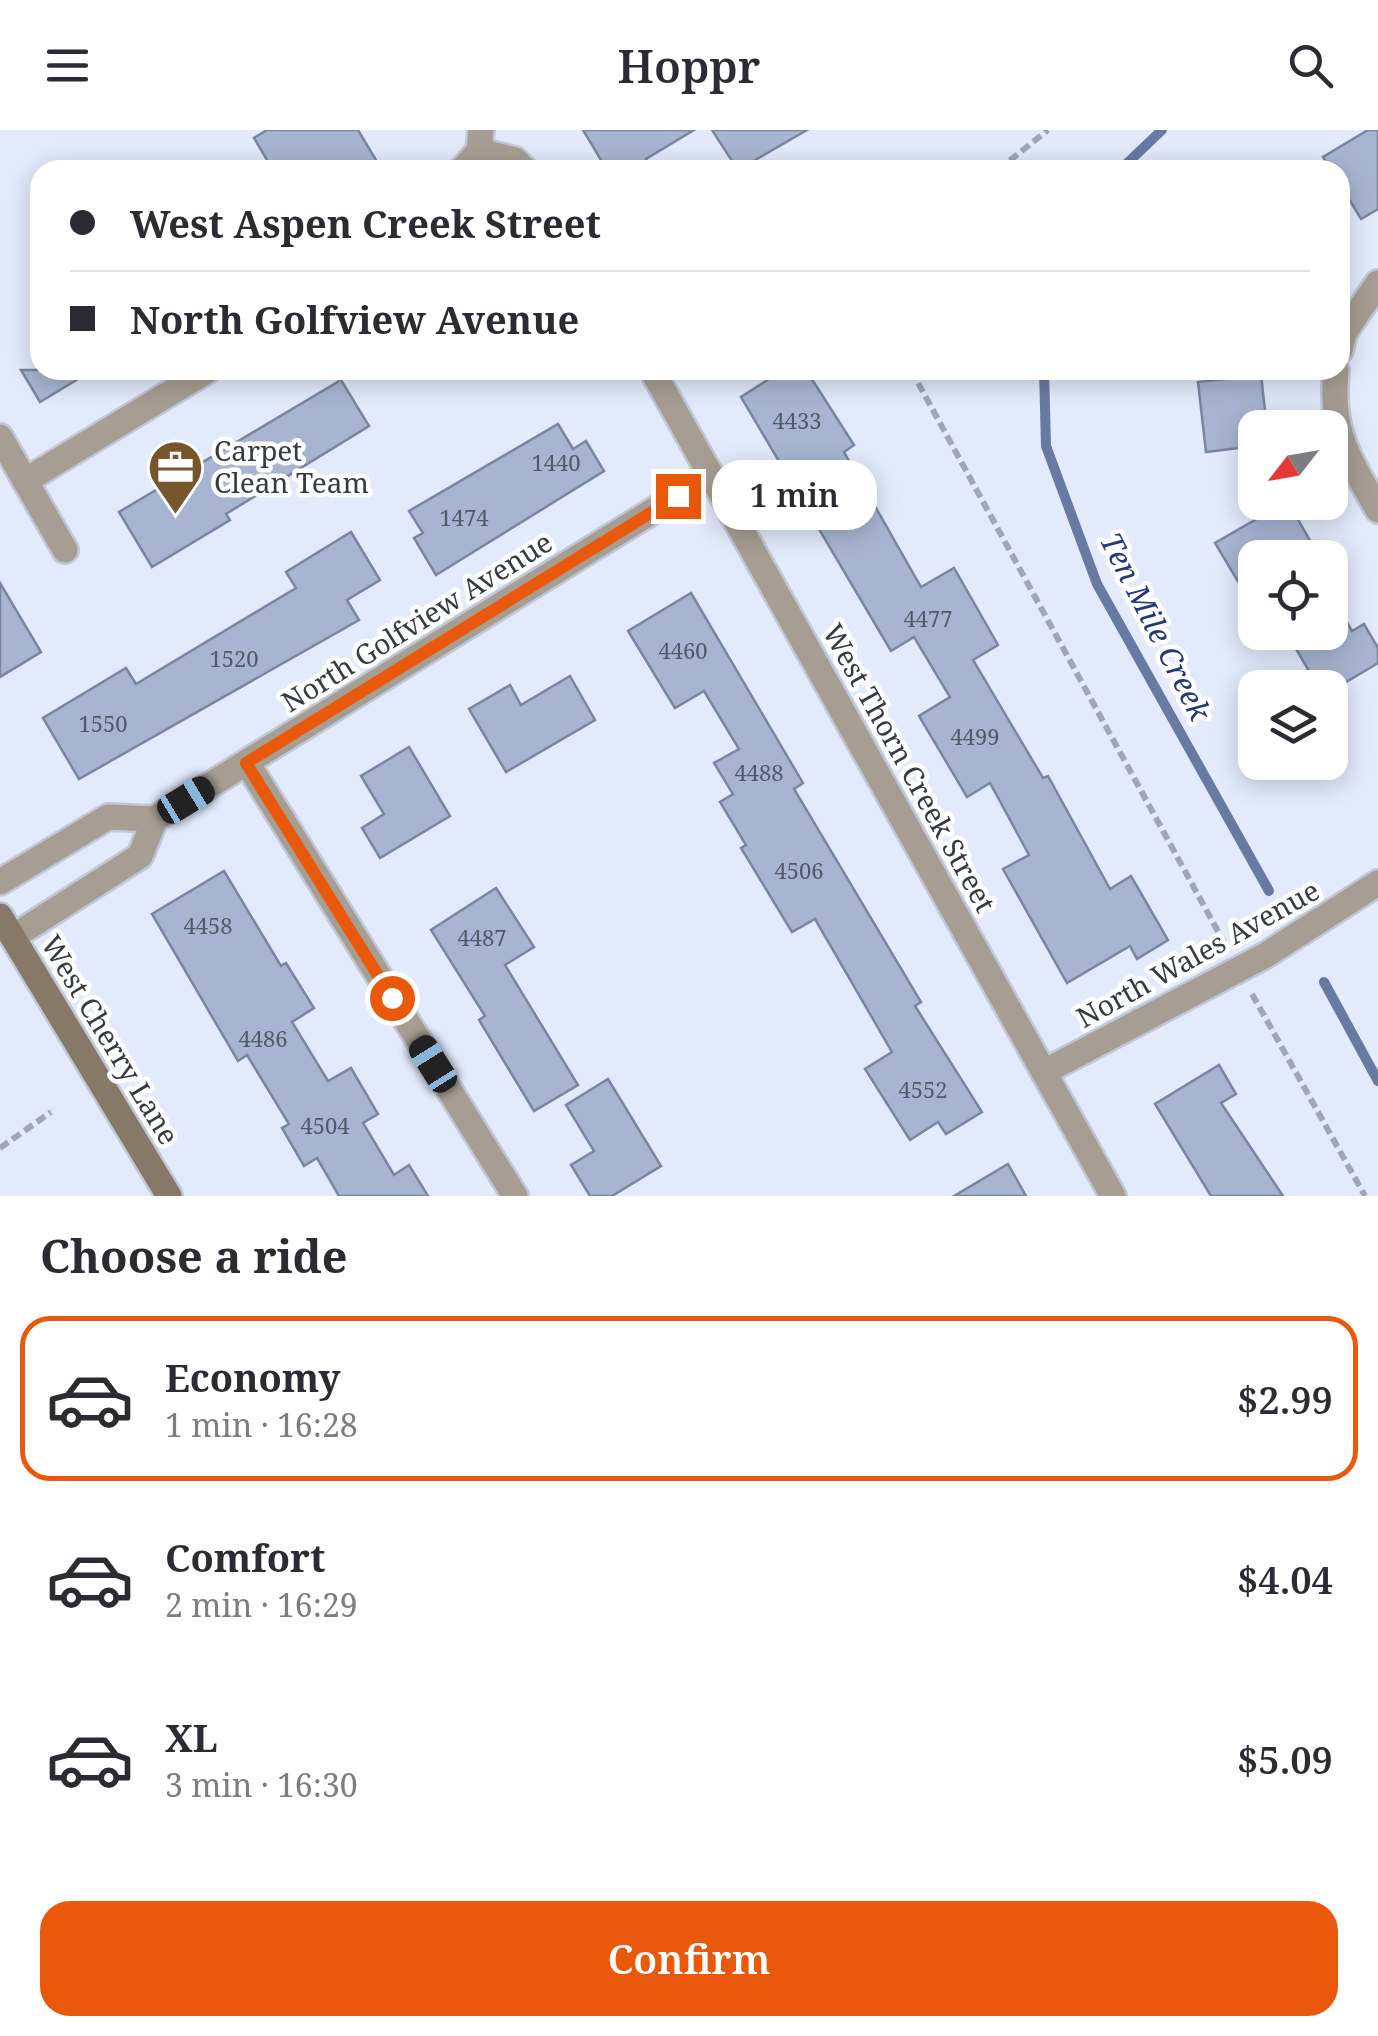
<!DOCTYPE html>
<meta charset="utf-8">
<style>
:root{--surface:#fff;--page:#f7f7f7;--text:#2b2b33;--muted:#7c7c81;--line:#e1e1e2;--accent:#ea580c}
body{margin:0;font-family:"Noto Serif",serif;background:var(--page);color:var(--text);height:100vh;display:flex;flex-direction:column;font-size:38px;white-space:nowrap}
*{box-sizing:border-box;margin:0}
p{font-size:32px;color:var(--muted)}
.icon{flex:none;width:55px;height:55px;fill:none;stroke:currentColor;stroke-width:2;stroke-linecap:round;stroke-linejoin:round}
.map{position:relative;height:1066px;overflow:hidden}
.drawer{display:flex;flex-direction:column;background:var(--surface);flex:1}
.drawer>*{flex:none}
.top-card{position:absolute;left:30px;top:30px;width:1320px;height:220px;border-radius:30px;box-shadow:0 5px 25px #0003;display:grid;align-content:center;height:220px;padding:0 40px;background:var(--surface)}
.needle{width:65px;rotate:239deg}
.controls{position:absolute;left:1238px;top:280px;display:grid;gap:20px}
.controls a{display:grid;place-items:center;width:110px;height:110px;border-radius:20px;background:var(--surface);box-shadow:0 5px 25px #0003;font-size:50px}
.end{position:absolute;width:45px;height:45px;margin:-22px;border:12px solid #ea580c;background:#fff;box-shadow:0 0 0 5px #fff}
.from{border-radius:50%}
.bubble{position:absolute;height:70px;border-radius:30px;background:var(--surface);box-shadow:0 5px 25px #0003;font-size:32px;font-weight:600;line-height:70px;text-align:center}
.car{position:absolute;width:30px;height:60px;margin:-30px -15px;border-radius:12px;box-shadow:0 0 8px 2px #0007;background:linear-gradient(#222 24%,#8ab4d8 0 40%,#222 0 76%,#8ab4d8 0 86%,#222 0)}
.top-card b{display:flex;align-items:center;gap:35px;height:95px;font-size:38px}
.top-card b+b{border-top:2px solid var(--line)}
.top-card i{width:25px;height:25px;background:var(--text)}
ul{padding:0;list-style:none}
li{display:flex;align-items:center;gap:30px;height:165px;margin:0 20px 15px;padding:0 20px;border:5px solid transparent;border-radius:30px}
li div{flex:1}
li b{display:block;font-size:38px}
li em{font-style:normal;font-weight:600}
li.selected{border-color:var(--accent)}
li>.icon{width:90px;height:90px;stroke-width:1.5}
h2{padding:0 40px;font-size:45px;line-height:120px}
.button{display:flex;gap:20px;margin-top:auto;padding:20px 40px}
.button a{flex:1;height:115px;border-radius:30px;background:var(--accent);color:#fff;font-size:40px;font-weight:600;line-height:115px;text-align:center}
header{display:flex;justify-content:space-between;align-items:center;height:130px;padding:0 40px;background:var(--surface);font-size:45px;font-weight:600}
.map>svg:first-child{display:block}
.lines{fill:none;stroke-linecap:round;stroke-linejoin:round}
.stream{stroke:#697aa2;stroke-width:10}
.building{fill:#a8b5d2;stroke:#7a85a1;stroke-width:2.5}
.street-casing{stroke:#bfc7d8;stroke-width:30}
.secondary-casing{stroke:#bfc7d8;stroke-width:30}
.path{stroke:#9fa6b5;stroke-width:6;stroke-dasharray:10 5;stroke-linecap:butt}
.street{stroke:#a69e92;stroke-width:25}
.secondary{stroke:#867968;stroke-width:25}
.route{stroke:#ea580c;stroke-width:12}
.labels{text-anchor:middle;stroke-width:9;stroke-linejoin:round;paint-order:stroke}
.number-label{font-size:22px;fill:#525969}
.poi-label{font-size:28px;fill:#353a46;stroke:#fff;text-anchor:start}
.street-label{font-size:28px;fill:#353a46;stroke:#fff}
.water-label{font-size:30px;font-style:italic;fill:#243979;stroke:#fff}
</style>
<header><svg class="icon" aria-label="menu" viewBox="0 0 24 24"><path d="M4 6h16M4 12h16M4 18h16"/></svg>Hoppr<svg class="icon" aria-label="search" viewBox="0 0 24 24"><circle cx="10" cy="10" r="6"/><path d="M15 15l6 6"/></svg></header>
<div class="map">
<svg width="1378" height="1066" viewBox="0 0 1378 1066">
<rect width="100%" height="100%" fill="#e2eafc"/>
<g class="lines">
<g class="stream">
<path d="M1120,40L1162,0"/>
<path d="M1044,240L1046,316L1097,454L1269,761"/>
<path d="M1324,852L1378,951"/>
</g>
</g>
<g class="building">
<path d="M267,0H358L382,40H273L254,8Z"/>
<path d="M583,0H694L646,29L653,40H607Z"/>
<path d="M712,0H807L738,40Z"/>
<path d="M1368,0H1378V79L1361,89L1340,54V40H1331L1323,27Z"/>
<path d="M21,240H93L40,272Z"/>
<path d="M783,240H806L854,315L844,322L921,457L954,438L998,515L973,530L1043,648L1048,646L1110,759L1131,746L1168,810L1137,829L1130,816L1067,853L1003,739L1029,725L990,653L967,667L919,586L950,567L914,507L891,521L741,267Z"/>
<path d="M1261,245L1267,298H1255V316L1206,322L1198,252Z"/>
<path d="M341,250L369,296L226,384L230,390L152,437L119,382Z"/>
<path d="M558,294L573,319L586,311L604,341L436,445L414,408L423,403L409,381Z"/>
<path d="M1251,372H1288L1320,428H1255V480L1215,413L1260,387Z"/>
<path d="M351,402L380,450L347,470L359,490L79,649L43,588L126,538L136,554L296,458L286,442Z"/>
<path d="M0,453L41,522L0,547Z"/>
<path d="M691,463L803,653L794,659L921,872L915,876L982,982L946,1004L938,992L910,1010L865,939L892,922L815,789L792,802L741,718L746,715L720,672L733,664L714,633L739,619L704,561L675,578L628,501Z"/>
<path d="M1330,463L1352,501L1364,494L1378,518V533L1336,558H1319L1286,502H1330Z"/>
<path d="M570,546L595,590L506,642L469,579L510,555L521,575Z"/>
<path d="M409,617L450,686L380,728L362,698L384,684L361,646Z"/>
<path d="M224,741L281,836L286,833L314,878L292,892L328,951L351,938L378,984L363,993L394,1045L409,1035L428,1066H339L317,1028L304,1036L282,998L289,994L247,925L238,931L152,784Z"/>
<path d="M496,758L534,817L505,835L578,955L534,981L479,890L485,886L431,800Z"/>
<path d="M1219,935L1236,964L1221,973L1283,1066H1211L1155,974Z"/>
<path d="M608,949L661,1036L612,1066H590L571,1035L594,1021L566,975Z"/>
<path d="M1008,1034L1026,1066H954Z"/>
</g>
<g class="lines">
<defs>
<g id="street">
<path d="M479,21L515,30L525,40"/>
<path d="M462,40L479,21L481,0"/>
<path d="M1340,220L1344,203L1378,153"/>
<path d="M652,240L1113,1066"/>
<path d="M1336,240C1330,304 1348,326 1378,380"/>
<path d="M0,307L65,420"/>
<path d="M25,351L208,240"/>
<path d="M247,633L515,1066"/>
<path d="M155,689L711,345"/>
<path d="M0,752L108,687L155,689L140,726L13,807"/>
<path d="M1044,942L1266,825L1378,753"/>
</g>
<path id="secondary" d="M0,786L169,1066"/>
</defs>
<use href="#street" class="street-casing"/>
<use href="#secondary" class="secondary-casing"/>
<g class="path">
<path d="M998,40L1048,0"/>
<path d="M911,240L1227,818"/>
<path d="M1252,864L1365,1066"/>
<path d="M0,1018L51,982"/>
</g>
<use href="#street" class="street"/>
<use href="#secondary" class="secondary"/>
</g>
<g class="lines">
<path class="route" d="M392,868L246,633L678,366"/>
</g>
<defs>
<symbol id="office-pin" viewBox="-11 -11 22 30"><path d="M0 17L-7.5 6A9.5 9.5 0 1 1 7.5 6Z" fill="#75572b" stroke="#fff"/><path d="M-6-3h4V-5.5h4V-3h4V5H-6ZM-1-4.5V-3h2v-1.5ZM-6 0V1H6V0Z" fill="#fff"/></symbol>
</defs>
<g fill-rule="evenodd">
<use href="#office-pin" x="144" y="306" width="63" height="86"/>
</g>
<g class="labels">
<g class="number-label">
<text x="797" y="299">4433</text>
<text x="556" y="341">1440</text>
<text x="464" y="396">1474</text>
<text x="928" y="497">4477</text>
<text x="683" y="529">4460</text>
<text x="234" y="537">1520</text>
<text x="103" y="602">1550</text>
<text x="975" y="615">4499</text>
<text x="759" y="651">4488</text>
<text x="799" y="749">4506</text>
<text x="208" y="804">4458</text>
<text x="482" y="816">4487</text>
<text x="263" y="917">4486</text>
<text x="923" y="968">4552</text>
<text x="325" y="1004">4504</text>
</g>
<g class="poi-label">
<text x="214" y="331">Carpet<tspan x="214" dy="32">Clean Team</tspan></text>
</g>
<g class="street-label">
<text transform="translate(417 492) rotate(-32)" y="10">North Golfview Avenue</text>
<text transform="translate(909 638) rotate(61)" y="10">West Thorn Creek Street</text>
<text transform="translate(1198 824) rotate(-29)" y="10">North Wales Avenue</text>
<text transform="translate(110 910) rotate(59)" y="10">West Cherry Lane</text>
</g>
<g class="water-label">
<text transform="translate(1155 497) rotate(63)" y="10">Ten Mile Creek</text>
</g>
</g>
</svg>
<div class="controls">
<a><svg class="needle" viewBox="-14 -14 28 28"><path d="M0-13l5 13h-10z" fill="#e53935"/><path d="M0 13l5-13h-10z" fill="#7c7c81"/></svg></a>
<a><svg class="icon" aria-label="locate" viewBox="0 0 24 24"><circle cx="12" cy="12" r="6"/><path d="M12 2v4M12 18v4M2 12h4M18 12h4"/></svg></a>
<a><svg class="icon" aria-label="layers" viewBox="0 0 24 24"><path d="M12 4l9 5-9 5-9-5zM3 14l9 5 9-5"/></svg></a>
</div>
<i class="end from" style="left:392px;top:868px"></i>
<i class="end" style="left:678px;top:366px"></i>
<div class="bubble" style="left:712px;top:330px;width:165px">1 min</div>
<i class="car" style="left:186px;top:670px;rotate:59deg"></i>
<i class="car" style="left:433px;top:934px;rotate:328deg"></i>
<div class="top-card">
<b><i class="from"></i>West Aspen Creek Street</b>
<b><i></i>North Golfview Avenue</b>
</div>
</div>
<section class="drawer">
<h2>Choose a ride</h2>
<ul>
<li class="selected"><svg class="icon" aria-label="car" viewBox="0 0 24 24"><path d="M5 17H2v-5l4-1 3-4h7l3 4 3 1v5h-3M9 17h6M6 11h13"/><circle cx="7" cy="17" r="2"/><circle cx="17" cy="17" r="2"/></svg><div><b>Economy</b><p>1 min · 16:28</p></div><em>$2.99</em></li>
<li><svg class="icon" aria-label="car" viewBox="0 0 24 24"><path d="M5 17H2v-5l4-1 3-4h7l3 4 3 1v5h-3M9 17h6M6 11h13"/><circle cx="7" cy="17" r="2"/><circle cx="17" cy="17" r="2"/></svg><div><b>Comfort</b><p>2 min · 16:29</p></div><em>$4.04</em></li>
<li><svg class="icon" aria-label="car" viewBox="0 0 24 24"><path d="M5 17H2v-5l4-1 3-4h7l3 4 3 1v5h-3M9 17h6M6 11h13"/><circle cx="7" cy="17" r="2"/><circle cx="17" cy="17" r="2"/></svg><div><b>XL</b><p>3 min · 16:30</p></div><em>$5.09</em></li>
</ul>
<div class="button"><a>Confirm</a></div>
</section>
